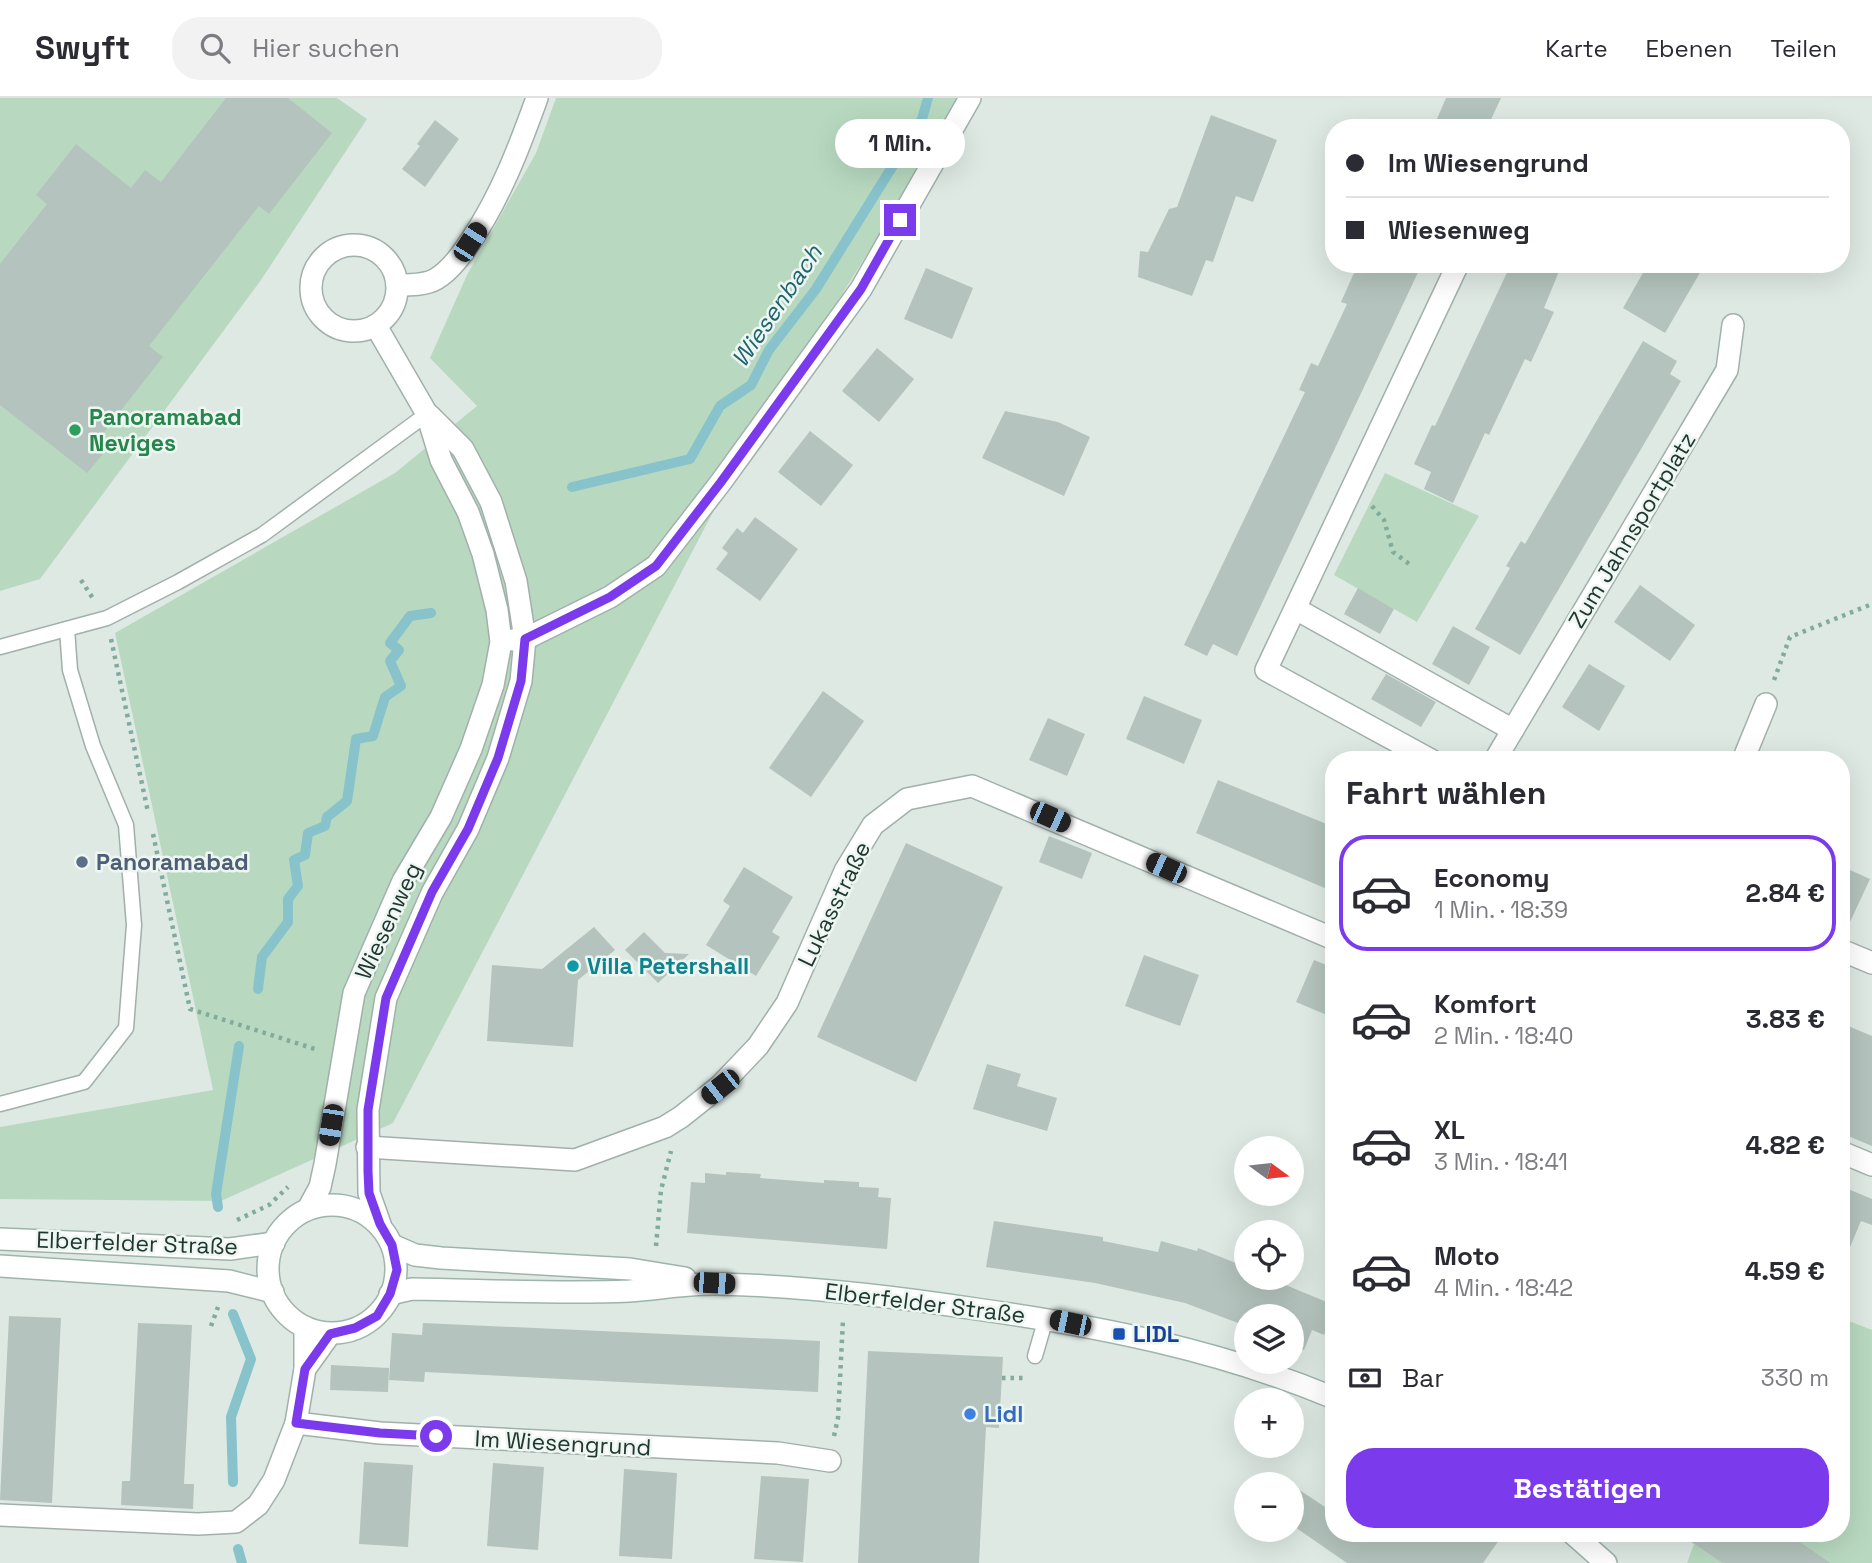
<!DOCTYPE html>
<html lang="de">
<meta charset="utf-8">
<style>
:root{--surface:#fff;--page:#f2f2f3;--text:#2b2b33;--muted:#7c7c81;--line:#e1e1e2;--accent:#7c3aed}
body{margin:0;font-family:"Space Grotesk",sans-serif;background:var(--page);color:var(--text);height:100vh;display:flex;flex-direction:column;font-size:26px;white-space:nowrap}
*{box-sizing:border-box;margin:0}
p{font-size:23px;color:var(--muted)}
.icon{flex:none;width:38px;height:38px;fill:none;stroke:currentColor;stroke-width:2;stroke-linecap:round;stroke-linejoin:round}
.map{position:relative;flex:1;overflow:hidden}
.side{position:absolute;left:1325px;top:653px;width:525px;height:791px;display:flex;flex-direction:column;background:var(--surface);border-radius:28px;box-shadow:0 7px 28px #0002}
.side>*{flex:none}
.guide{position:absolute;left:1325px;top:21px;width:525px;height:154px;border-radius:28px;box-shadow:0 7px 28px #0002;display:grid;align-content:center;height:154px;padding:0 21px;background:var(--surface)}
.needle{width:46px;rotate:105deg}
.buttons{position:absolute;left:1234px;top:1038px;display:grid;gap:14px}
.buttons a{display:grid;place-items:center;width:70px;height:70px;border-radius:50%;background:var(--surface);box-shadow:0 7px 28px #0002;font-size:35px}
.end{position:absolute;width:32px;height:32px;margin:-16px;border:9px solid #7c3aed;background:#fff;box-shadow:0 0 0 4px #fff}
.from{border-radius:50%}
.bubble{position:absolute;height:49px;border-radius:24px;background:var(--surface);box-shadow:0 7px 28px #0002;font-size:23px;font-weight:700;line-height:49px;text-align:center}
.car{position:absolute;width:21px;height:42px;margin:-21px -10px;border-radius:9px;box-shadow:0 0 5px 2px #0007;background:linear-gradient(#222 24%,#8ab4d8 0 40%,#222 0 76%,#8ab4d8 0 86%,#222 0)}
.guide b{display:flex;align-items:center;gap:24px;height:66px;font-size:26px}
.guide b+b{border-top:2px solid var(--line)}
.guide i{width:18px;height:18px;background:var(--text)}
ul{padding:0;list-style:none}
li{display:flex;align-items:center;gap:21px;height:116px;margin:0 14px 10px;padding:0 7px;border:4px solid transparent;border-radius:28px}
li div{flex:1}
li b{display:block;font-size:26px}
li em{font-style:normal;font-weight:700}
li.active{border-color:var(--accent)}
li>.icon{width:63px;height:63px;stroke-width:1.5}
h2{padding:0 21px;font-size:32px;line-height:84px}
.pay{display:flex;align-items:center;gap:18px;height:77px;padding:0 21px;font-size:26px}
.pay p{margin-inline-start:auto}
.action{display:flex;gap:14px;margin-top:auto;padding:14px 21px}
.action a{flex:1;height:80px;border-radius:28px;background:var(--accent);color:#fff;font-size:28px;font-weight:700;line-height:80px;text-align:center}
header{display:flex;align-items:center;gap:42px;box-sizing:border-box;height:98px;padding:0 35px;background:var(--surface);border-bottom:2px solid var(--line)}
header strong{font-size:33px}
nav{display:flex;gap:38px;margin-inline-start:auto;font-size:24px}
.search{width:490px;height:63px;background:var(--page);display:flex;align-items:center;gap:18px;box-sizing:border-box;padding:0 24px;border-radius:28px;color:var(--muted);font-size:26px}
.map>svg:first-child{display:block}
.green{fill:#b8d9c0}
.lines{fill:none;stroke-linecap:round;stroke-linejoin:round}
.stream{stroke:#88c3cc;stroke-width:10}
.building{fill:#b4c3bd}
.service-casing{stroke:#a1b0ab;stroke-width:17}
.minor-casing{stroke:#a1b0ab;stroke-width:24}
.secondary-casing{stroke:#9eb4ab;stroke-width:24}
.path{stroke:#80ab9d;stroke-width:4.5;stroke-dasharray:3.5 5;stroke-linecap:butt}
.service{stroke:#fff;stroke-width:14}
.minor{stroke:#fff;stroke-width:21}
.secondary{stroke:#fff;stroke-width:21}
.route{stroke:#7c3aed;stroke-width:9}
.leisure-dot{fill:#2e9e5b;stroke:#eef6f2;stroke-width:2.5}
.service-dot{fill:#5c6f8a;stroke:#eef6f2;stroke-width:2.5}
.culture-dot{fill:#0f9aa8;stroke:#eef6f2;stroke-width:2.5}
.transit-dot{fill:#1a4fb4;stroke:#eef6f2;stroke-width:2.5}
.shop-dot{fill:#3f7fe0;stroke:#eef6f2;stroke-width:2.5}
.labels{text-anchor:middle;stroke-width:5;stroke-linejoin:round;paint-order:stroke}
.leisure-label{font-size:23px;font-weight:bold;fill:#27864d;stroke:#eef6f2;text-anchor:start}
.street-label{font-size:23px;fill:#203731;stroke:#eef6f2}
.service-label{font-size:23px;font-weight:bold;fill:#4e5e75;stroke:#eef6f2;text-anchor:start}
.culture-label{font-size:23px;font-weight:bold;fill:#0d838f;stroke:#eef6f2;text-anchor:start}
.transit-label{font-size:23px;font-weight:bold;fill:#164399;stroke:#eef6f2;text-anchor:start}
.shop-label{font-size:23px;font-weight:bold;fill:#366cbe;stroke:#eef6f2;text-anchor:start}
.water-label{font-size:24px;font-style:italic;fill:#1f646f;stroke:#eef6f2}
</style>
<header>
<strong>Swyft</strong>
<div class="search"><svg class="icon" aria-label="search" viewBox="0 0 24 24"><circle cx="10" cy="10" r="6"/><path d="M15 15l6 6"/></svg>Hier suchen</div>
<nav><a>Karte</a><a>Ebenen</a><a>Teilen</a></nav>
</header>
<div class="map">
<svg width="1872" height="1465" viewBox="0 0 1872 1465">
<rect width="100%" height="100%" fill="#dee9e4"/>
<g class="green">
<path d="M0,0H337L367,21L261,182L40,481L0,493Z"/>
<path d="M556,0H957L908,90L746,351L393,1025L221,1103L0,1101V1029L213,992L115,535L395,375L477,308L430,260L467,177L536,55Z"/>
<path d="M1385,375L1479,418L1417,524L1334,477Z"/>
<path d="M1841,1220L1872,1232V1465H1831L1787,1435H1841Z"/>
<path d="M1694,1446L1722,1465H1687Z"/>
</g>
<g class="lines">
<g class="stream">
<path d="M572,389L690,361L720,308L751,287L769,252L816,191L922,21L928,0"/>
<path d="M258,891L262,859L288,824V801L298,788L294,762L305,757L308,735L325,728L327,719L347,703L356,641L373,638L385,599L401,588L390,563L399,552L390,545L410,518L431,515"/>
<path d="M218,1109L216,1096L239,948"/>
<path d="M233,1216L251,1261L231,1319L233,1384"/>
<path d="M238,1451L242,1465"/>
</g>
</g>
<g class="building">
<path d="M226,0H288L332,35L269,116L259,108L149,248L163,259L93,348L103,356L87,375L0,307V166L47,106L36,97L76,46L131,90L145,72L161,84Z"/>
<path d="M1446,0H1501L1487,30H1433Z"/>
<path d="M1211,17L1277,42L1253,104L1236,98L1213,164L1206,162L1192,198L1138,179L1140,153L1148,154L1169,111L1177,109Z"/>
<path d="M435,22L459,41L425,89L402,71L420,48L417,46Z"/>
<path d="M1358,166H1422L1237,558L1213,546L1207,558L1184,547L1305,294L1299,292L1311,265L1318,268L1347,206L1341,204Z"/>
<path d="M1511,166H1562L1544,210L1554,214L1531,264L1525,261L1489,337L1485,335L1453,405L1424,391L1431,374L1414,366L1432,327L1435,328Z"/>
<path d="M1648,166H1705L1665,235L1623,210Z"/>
<path d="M926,170L973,190L952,241L904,221Z"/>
<path d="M1643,243L1677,263L1670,276L1681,283L1520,557L1475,531L1510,470L1506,468L1521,443L1525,446Z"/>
<path d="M877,250L914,281L879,324L842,293Z"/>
<path d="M1005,313L1058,324L1090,339L1064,398L982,360Z"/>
<path d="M810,333L853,367L821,408L778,374Z"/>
<path d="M755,419L798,451L760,503L716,471L728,455L722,450L737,430L743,435Z"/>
<path d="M1640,487L1695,527L1670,563L1614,524Z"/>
<path d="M1358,490L1394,511L1380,536L1344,516Z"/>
<path d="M1453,528L1490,549L1469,587L1432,566Z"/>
<path d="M1589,566L1625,588L1599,633L1562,609Z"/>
<path d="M1386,576L1436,604L1421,629L1371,601Z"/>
<path d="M823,593L864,623L811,699L769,670Z"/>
<path d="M1144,598L1202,622L1184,666L1126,641Z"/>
<path d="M1048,620L1085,636L1067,678L1029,662Z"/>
<path d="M1218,682L1334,729V794L1196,735Z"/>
<path d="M1049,738L1092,755L1082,781L1039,764Z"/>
<path d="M906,745L1003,789L916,984L817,939Z"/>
<path d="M1841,768L1870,781L1843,839H1841Z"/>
<path d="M744,769L793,799L772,834L780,839L756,878L706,847L730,808L723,803Z"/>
<path d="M594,829L615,852L578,882L573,949L487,943L492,867L542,871Z"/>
<path d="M644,834L665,855L689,856L658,885L625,852Z"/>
<path d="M1144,857L1199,877L1180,928L1125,908Z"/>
<path d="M1314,862L1334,870V920L1296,904Z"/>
<path d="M1841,925L1872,938V1048L1841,1035Z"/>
<path d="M987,966L1021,976L1017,988L1057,1000L1047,1033L973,1011Z"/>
<path d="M726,1074L761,1076L760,1080L824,1085V1082L859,1084V1089L879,1090L878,1099L891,1100L887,1151L687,1135L691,1084L705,1085V1075L726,1077Z"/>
<path d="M1841,1088L1872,1101V1127L1861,1123L1842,1168Z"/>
<path d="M994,1123L1103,1139V1143L1158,1154L1161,1143L1197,1153L1198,1150L1246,1169V1180H1269L1334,1207V1215L1324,1237L1312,1232L1304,1252L1292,1246V1218H1246V1228L1185,1205L1095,1185L986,1169Z"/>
<path d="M9,1218L61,1220L52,1405L0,1402Z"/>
<path d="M138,1225L192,1227L184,1386H194L193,1411L121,1407L122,1383H130Z"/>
<path d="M423,1225L820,1243L818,1294L425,1274L424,1284L389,1282L392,1235L422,1237Z"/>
<path d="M868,1253L1003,1259L999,1330L986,1329L979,1465H858Z"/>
<path d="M331,1267L389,1270L388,1294L330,1292Z"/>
<path d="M364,1364L413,1367L408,1449L359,1446Z"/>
<path d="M493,1365L544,1369L538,1452L487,1448Z"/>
<path d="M624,1371L677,1375L672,1461L619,1458Z"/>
<path d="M761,1378L809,1381L803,1464L754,1461Z"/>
<path d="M1292,1387L1334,1415V1435H1504L1483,1465H1347L1292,1427Z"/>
<path d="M1678,1435H1787L1831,1465H1722Z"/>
</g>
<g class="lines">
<defs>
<g id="service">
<path d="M0,549L107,520L178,484L262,437L427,316"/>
<path d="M0,1006L84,984L126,930L134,827L126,727L93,648L70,572L67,531"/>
<path d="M1035,1258L1046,1220"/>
</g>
<g id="minor">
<circle cx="354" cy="190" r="43"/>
<path d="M399,187C410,187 426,187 436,181C451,172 462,156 472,141C501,97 519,50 537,0"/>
<path d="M1296,511L1513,632"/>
<path d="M513,542L525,541L610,499L656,468L721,384L861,191L970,0"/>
<path d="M1431,662L1266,572L1458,166"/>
<path d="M1495,662L1727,272L1733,227"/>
<path d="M1743,662L1766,606"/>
<path d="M1841,852L1872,865"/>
<path d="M367,1049L575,1062L665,1029L681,1019L720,988L758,948L787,905L845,773L873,727L907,701L972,688L1334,841"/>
<path d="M1841,1054L1872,1067"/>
<path d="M308,1111L320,1089L325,1066L354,895L403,783L441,719L471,651L493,587L501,544L497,512L483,456L468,414L441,362L427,316L376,228"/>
<path d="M380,1126L369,1095L368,1012L386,900L432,795L468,731L498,660L521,583L525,541L516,483L491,404L463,351L429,317"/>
<path d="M305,1271L330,1236"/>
<path d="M296,1325L380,1335L778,1355L830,1363"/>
<path d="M0,1417L198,1426L236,1424L258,1407L274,1382L296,1325L305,1271V1229"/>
</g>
<g id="secondary">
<circle cx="332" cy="1171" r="64"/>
<path d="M0,1141L230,1151L274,1145"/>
<path d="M392,1147L415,1157L441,1160L630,1171L685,1180"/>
<path d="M0,1168L229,1183L273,1194"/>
<path d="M390,1196L412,1191C484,1192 557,1196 629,1193C659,1191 689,1185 718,1186C805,1188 891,1198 976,1211C1098,1228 1219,1252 1334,1300"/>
<path d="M1572,1435L1606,1465"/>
</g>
</defs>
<use href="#service" class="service-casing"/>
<use href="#minor" class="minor-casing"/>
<use href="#secondary" class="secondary-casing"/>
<g class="path">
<path d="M1372,408L1384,422L1393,454L1412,468"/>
<path d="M81,482L94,502"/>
<path d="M111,541L148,714"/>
<path d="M1774,582L1790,539L1872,506"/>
<path d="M153,736L190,911L318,952"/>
<path d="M237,1122L269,1107L288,1089"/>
<path d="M656,1148L661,1092L671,1053"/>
<path d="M211,1228L218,1209"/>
<path d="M1002,1280H1025"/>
<path d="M834,1338L838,1320L843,1222"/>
</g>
<use href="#service" class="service"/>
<use href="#minor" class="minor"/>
<use href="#secondary" class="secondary"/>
</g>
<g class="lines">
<path class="route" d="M436,1338L380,1335L296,1325L305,1271L330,1236L355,1230L377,1218L390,1196L397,1172L392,1147L380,1126L369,1095L368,1073V1012L386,900L432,794L468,731L498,660L521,583L525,541L610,499L656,468L721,384L861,191L900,122"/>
</g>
<circle class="leisure-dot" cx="75" cy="332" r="7"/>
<circle class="service-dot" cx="82" cy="764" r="7"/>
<circle class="culture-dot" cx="573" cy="868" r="7"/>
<rect class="transit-dot" x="1112" y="1229" width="14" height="14" rx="3.5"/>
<circle class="shop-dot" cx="970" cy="1316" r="7"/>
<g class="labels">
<g class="leisure-label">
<text x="89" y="327">Panoramabad<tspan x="89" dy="26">Neviges</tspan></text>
</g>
<g class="street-label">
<text transform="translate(1632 432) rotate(-59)" y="8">Zum Jahnsportplatz</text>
<text transform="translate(834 806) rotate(-64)" y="8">Lukasstraße</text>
<text transform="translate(388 823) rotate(-65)" y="8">Wiesenweg</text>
<text transform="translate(137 1145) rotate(2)" y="8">Elberfelder Straße</text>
<text transform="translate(925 1205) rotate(7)" y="8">Elberfelder Straße</text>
<text transform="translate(563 1345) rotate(3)" y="8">Im Wiesengrund</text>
</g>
<g class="service-label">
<text x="96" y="772">Panoramabad</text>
</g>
<g class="culture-label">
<text x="587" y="876">Villa Petershall</text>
</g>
<g class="transit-label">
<text x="1133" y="1244">LIDL</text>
</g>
<g class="shop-label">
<text x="984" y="1324">Lidl</text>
</g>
<g class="water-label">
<text transform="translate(777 208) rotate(-56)" y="8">Wiesenbach</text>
</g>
</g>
</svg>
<div class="buttons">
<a><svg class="needle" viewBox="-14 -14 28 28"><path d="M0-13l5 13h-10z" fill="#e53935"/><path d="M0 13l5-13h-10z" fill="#7c7c81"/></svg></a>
<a><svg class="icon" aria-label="locate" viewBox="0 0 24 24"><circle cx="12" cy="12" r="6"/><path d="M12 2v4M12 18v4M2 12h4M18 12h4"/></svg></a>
<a><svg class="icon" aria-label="layers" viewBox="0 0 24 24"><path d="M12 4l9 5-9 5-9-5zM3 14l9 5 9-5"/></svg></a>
<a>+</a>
<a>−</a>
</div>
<i class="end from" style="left:436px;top:1338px"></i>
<i class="end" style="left:900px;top:122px"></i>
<div class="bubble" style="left:835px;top:21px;width:130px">1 Min.</div>
<i class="car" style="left:470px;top:144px;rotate:33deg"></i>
<i class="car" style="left:1050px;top:719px;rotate:114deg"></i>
<i class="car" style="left:1166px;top:770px;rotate:294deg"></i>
<i class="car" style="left:720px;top:989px;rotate:232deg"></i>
<i class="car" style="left:331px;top:1027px;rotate:189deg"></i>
<i class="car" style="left:714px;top:1185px;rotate:93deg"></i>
<i class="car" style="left:1070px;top:1225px;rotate:282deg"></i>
<div class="guide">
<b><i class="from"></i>Im Wiesengrund</b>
<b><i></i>Wiesenweg</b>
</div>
<section class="side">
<h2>Fahrt wählen</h2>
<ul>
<li class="active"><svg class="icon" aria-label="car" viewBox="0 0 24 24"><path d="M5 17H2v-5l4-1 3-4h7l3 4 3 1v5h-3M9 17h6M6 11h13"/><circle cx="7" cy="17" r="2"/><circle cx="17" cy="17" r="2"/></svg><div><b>Economy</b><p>1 Min. · 18:39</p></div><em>2.84 €</em></li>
<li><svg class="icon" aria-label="car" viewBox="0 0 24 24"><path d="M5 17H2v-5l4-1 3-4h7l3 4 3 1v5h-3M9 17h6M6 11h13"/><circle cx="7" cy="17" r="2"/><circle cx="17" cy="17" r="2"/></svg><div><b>Komfort</b><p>2 Min. · 18:40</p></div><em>3.83 €</em></li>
<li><svg class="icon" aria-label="car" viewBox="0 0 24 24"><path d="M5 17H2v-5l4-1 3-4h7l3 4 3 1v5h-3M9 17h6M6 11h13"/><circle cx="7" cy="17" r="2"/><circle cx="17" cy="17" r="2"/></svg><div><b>XL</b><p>3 Min. · 18:41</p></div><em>4.82 €</em></li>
<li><svg class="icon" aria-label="car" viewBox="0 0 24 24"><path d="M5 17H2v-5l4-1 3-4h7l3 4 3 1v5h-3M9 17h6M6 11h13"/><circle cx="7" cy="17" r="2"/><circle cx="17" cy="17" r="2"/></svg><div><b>Moto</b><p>4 Min. · 18:42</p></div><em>4.59 €</em></li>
</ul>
<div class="pay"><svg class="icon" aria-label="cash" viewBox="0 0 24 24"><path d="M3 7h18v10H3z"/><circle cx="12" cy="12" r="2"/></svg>Bar<p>330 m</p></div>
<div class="action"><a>Bestätigen</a></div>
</section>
</div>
